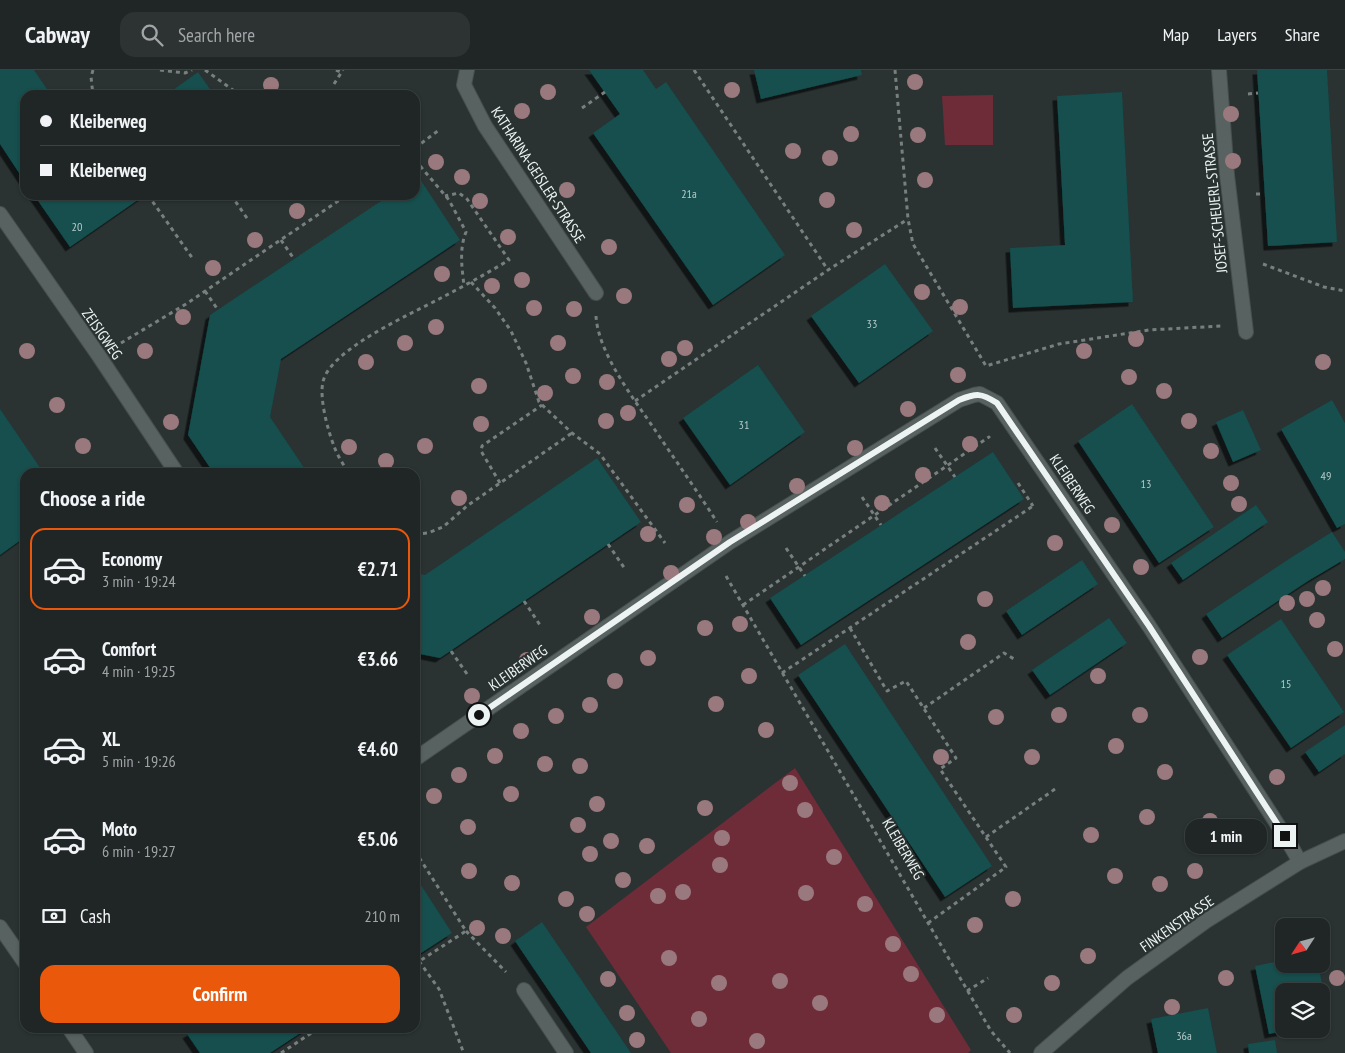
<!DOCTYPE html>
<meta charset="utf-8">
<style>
:root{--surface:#202626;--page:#2d3232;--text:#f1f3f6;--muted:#a2a5a7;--line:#3d4343;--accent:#ea580c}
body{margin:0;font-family:"PT Sans Narrow",sans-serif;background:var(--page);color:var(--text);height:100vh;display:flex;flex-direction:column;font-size:19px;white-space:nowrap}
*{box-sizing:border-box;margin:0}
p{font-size:16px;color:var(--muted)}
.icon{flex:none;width:28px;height:28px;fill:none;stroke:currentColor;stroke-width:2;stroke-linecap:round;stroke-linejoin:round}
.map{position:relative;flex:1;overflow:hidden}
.panel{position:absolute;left:20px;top:398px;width:400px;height:565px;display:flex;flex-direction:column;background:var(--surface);border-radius:15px;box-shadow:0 1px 4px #0004,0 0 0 1px var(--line)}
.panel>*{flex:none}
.banner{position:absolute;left:20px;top:20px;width:400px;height:110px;border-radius:15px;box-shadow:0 1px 4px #0004,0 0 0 1px var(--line);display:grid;align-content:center;height:110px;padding:0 20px;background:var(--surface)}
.needle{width:32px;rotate:234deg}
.buttons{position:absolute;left:1275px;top:848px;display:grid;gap:10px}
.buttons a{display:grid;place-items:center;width:55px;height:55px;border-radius:10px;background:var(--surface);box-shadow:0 1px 4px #0004,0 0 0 1px var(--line);font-size:25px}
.end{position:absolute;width:22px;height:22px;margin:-11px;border:6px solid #edf3f3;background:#111;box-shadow:0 0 0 2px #111}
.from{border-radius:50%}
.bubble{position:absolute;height:35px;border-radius:15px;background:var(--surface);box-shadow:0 1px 4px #0004,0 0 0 1px var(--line);font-size:16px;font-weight:800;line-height:35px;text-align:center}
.banner b{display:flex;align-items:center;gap:18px;height:48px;font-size:19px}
.banner b+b{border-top:1px solid var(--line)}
.banner i{width:12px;height:12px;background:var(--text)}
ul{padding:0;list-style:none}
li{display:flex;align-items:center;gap:15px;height:82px;margin:0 10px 8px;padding:0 10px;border:2px solid transparent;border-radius:15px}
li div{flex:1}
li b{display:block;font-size:19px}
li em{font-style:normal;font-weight:800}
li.selected{border-color:var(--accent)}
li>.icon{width:45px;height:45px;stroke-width:1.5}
h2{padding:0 20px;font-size:22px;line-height:60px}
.pay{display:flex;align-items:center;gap:12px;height:55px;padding:0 20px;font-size:19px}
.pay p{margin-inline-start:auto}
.cta{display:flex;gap:10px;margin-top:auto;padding:10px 20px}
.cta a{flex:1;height:58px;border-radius:15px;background:var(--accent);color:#fff;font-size:20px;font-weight:800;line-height:58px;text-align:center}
header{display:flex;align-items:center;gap:30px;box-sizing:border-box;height:70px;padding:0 25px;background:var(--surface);border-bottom:1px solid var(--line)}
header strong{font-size:24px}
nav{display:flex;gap:28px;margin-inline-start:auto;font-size:18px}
.search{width:350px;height:45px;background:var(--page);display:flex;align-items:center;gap:12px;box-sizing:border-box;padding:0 18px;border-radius:15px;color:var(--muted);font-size:19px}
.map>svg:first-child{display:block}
.green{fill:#6e2c39}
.building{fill:#134f4d;filter:url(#shadow)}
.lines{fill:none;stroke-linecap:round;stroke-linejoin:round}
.minor-casing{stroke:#474e4e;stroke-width:16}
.path{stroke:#787f7f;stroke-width:3;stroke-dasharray:4 4;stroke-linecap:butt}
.minor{stroke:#586261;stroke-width:14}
.tree{fill:#9a797e}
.route{stroke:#edf3f3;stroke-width:6}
.labels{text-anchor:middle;stroke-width:4;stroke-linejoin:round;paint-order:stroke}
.number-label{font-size:12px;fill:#b6caca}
.street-label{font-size:15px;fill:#edf3f3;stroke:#2a3232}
</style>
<header>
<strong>Cabway</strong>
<div class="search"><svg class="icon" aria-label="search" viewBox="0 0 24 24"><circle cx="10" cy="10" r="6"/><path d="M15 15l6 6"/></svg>Search here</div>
<nav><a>Map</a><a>Layers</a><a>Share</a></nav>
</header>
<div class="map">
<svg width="1345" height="983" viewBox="0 0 1345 983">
<defs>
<filter id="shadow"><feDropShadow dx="-4.5" dy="4.5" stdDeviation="0" flood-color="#0009"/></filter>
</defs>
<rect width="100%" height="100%" fill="#2a3232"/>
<g class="green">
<path d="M993,25V75H945L942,26Z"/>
<path d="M795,698L971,980L968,983H671L586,857Z"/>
</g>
<g class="building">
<path d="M0,0H34L51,25H25V112L0,74Z"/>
<path d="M589,0H643L656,19L666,12L785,185L713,235L593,63L620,44Z"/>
<path d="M754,0H861L862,5L761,29Z"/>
<path d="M1257,0H1327L1337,172L1268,176Z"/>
<path d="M198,2L214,25H166Z"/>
<path d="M1122,22L1133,232L1013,238L1010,178L1065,175L1057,26Z"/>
<path d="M418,106L460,170L281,289L270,347L307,402H213L188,365L210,245L390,125H415V108Z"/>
<path d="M34,125H145L70,177Z"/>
<path d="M885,194L933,261L859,313L811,246Z"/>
<path d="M758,295L805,362L730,415L683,348Z"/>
<path d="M1332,330L1345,353V454L1337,458L1281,359Z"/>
<path d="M1132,334L1214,457L1159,493L1078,371Z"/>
<path d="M0,339L43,402H25V467L0,485Z"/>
<path d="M1243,340L1261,380L1233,392L1216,352Z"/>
<path d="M993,382L1024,429L801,575L770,528Z"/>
<path d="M597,388L641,452L440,588L415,583V503L425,505Z"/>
<path d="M1256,435L1268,452L1183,510L1171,493Z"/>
<path d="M1332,462L1345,482V489L1308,511L1222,568L1206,544L1292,487Z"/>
<path d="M1082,490L1098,514L1022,565L1006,541Z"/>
<path d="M1109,548L1127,573L1050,625L1032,600Z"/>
<path d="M1281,549L1344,642L1291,678L1227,585Z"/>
<path d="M845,574L992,796L945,827L798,605Z"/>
<path d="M1345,655V684L1319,702L1305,682Z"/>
<path d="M419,812L452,863L415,887V815Z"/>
<path d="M542,852L631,983H591L515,871Z"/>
<path d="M1284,890V894H1318L1330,952L1321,954V921H1284V959L1290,960L1269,964L1255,896Z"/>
<path d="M1208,938L1217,983H1158L1151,949Z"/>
<path d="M197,958H308L270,983H200L187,964Z"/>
<path d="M1275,970L1277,983H1249L1248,974Z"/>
</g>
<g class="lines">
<defs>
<g id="minor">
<path d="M467,0L464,15L485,56L596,223"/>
<path d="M1219,0L1227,105L1246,262"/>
<path d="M0,144L99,286L176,402"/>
<path d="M415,689L730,472L959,330L974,325L980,324L997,333L1149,556L1285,766L1300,792"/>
<path d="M0,857L25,893"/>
<path d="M524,920L566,983"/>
<path d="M69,958L86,983"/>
<path d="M1041,983L1127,908L1206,851L1300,792L1345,771"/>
</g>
</defs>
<use href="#minor" class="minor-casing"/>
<g class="path">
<path d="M93,0L91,7L93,25"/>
<path d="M160,0L185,3L192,0"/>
<path d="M205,0L240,25"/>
<path d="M336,0L341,2"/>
<path d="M694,0L828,200"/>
<path d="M895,0L908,149L913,174L986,296L1059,274L1149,260L1221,256"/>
<path d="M334,14L343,0"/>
<path d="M1248,24L1258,23"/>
<path d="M582,38L605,22"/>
<path d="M415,78L439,60"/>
<path d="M415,90L449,130L466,162C459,179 462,198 464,216"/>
<path d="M1256,124H1264"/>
<path d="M148,125L193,189"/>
<path d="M231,125L249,151"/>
<path d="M377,125L381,131"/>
<path d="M281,170L294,189"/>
<path d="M1263,194L1324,217L1345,221"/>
<path d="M471,212L495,238L511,261L526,293L539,332L572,363L600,384L665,473"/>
<path d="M205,221L218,240"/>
<path d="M596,246C598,283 634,329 655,360C676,391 697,421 717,452"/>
<path d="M121,273L186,234L347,125"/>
<path d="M635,331L828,200L908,149"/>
<path d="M935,378L955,407"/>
<path d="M348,402C343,394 337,385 334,376C328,361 319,328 323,312C329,280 411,244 439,229C462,217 486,204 509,190L467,129L459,123L445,126"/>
<path d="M500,413L481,381L482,376L542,335"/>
<path d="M1018,413L1033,436"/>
<path d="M862,427L881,455"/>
<path d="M415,464L428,463L443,457L467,436L572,363"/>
<path d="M608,474L625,499"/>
<path d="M786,478L805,506"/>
<path d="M726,506L991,961L1010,983"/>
<path d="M524,531L540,555"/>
<path d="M743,535L989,367V368"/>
<path d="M850,558L887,621L906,611L956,688L940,699L1006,797L928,853"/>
<path d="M451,581L467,604"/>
<path d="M782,603L1033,436"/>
<path d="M924,638L1004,583L1014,589"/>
<path d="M986,767L1058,717"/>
<path d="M415,781L466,861L415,894"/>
<path d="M466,861L506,902"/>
<path d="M419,891L439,919L463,981"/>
<path d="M967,921L988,908"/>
<path d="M281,983L319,958"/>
</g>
<use href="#minor" class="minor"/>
</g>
<g class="tree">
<circle cx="915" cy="12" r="8"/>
<circle cx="271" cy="15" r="8"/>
<circle cx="732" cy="20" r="8"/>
<circle cx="548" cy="22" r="8"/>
<circle cx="522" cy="41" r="8"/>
<circle cx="1231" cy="44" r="8"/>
<circle cx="851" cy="64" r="8"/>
<circle cx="918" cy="65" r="8"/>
<circle cx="793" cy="81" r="8"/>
<circle cx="830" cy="88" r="8"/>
<circle cx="1233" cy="91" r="8"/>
<circle cx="436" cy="92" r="8"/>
<circle cx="462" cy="107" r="8"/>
<circle cx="925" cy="110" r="8"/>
<circle cx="567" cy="120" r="8"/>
<circle cx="827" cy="130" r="8"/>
<circle cx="480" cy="131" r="8"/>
<circle cx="297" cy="141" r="8"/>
<circle cx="854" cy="160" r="8"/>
<circle cx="508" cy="167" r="8"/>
<circle cx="255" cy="170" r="8"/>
<circle cx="609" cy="177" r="8"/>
<circle cx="213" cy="198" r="8"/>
<circle cx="442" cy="204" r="8"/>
<circle cx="522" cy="210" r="8"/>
<circle cx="492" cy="216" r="8"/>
<circle cx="922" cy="222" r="8"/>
<circle cx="624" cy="226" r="8"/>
<circle cx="960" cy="237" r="8"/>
<circle cx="534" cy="238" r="8"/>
<circle cx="574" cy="239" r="8"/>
<circle cx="183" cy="247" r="8"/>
<circle cx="436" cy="257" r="8"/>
<circle cx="1136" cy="269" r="8"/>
<circle cx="405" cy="273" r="8"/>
<circle cx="558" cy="273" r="8"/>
<circle cx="685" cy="278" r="8"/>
<circle cx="27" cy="281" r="8"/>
<circle cx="145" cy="281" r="8"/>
<circle cx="1084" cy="281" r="8"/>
<circle cx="669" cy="289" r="8"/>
<circle cx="366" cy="292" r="8"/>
<circle cx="1323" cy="292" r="8"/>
<circle cx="958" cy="305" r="8"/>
<circle cx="573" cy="306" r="8"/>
<circle cx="1129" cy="307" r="8"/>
<circle cx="607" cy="312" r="8"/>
<circle cx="479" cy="316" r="8"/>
<circle cx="1164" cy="321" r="8"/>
<circle cx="545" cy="323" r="8"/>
<circle cx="57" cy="335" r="8"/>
<circle cx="908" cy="339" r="8"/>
<circle cx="628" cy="343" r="8"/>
<circle cx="606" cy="351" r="8"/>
<circle cx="1189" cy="351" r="8"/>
<circle cx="171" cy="352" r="8"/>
<circle cx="481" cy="354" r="8"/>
<circle cx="970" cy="374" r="8"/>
<circle cx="83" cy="376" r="8"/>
<circle cx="425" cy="376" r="8"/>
<circle cx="349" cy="377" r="8"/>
<circle cx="855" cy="378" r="8"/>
<circle cx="1211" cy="381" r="8"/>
<circle cx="386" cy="391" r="8"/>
<circle cx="923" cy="405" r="8"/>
<circle cx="1231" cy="413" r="8"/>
<circle cx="797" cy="416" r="8"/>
<circle cx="459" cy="428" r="8"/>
<circle cx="882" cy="433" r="8"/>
<circle cx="1239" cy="434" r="8"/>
<circle cx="687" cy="435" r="8"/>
<circle cx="748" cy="452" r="8"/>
<circle cx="1112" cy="455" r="8"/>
<circle cx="648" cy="464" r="8"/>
<circle cx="714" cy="467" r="8"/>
<circle cx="1055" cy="473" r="8"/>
<circle cx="1141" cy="497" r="8"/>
<circle cx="671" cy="503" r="8"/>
<circle cx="1323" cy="518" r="8"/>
<circle cx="985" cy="529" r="8"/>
<circle cx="1307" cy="529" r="8"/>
<circle cx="1287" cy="533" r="8"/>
<circle cx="592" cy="547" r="8"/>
<circle cx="1317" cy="550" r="8"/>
<circle cx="740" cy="554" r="8"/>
<circle cx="705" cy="558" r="8"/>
<circle cx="968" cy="572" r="8"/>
<circle cx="1335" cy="579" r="8"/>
<circle cx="1200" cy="587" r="8"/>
<circle cx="648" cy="588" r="8"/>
<circle cx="527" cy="590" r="8"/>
<circle cx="749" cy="606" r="8"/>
<circle cx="1098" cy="606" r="8"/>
<circle cx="615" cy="611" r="8"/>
<circle cx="472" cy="626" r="8"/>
<circle cx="716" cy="634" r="8"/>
<circle cx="590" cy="635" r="8"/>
<circle cx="1059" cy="645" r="8"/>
<circle cx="1140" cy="645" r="8"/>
<circle cx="556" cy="646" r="8"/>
<circle cx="996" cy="647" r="8"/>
<circle cx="766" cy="660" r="8"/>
<circle cx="521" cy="661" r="8"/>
<circle cx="1116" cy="676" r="8"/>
<circle cx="495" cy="686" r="8"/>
<circle cx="941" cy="687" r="8"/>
<circle cx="1032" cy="687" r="8"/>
<circle cx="545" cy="694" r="8"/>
<circle cx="580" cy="696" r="8"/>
<circle cx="1165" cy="702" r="8"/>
<circle cx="459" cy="705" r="8"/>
<circle cx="1277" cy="707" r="8"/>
<circle cx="790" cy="713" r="8"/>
<circle cx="511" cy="724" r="8"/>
<circle cx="434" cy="726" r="8"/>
<circle cx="597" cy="734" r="8"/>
<circle cx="705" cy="738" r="8"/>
<circle cx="805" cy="740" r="8"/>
<circle cx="1147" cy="747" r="8"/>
<circle cx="1210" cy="751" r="8"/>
<circle cx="578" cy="755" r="8"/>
<circle cx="468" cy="757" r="8"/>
<circle cx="1091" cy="765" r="8"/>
<circle cx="722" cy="768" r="8"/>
<circle cx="611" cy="771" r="8"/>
<circle cx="647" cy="776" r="8"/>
<circle cx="590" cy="784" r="8"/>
<circle cx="834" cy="787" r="8"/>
<circle cx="720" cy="795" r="8"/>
<circle cx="469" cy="801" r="8"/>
<circle cx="1195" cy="801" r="8"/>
<circle cx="1115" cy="806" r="8"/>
<circle cx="623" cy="810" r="8"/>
<circle cx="512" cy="813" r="8"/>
<circle cx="1160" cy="814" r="8"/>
<circle cx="683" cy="822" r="8"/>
<circle cx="806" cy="823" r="8"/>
<circle cx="658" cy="826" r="8"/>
<circle cx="566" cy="829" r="8"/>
<circle cx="1013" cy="829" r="8"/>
<circle cx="865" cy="834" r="8"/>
<circle cx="587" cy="844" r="8"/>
<circle cx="975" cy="855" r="8"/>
<circle cx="477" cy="858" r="8"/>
<circle cx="503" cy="866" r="8"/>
<circle cx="893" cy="874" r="8"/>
<circle cx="1088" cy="886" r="8"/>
<circle cx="669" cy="888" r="8"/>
<circle cx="911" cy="904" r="8"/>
<circle cx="1226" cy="908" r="8"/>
<circle cx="1337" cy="908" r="8"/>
<circle cx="608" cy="909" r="8"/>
<circle cx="780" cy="911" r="8"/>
<circle cx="719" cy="913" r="8"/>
<circle cx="1052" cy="913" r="8"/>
<circle cx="820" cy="933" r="8"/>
<circle cx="1172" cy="937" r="8"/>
<circle cx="627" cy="943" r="8"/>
<circle cx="937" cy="945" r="8"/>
<circle cx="1014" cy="945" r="8"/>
<circle cx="699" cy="949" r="8"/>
<circle cx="637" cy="970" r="8"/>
<circle cx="757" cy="971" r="8"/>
</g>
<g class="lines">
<path class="route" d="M479,645L730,472L959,330C977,323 981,323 997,333L1149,556L1285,766"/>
</g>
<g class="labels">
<g class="number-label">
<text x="689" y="128">21a</text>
<text x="77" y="161">20</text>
<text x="872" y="258">33</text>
<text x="744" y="359">31</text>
<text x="1326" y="410">49</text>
<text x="1146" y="418">13</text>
<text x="1286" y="618">15</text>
<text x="1184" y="970">36a</text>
</g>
<g class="street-label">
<text transform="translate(538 105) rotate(57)" y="5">KATHARINA-GEISLER-STRASSE</text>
<text transform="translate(1215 133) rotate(-96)" y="5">JOSEF-SCHEUERL-STRASSE</text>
<text transform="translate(102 264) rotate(55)" y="5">ZEISIGWEG</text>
<text transform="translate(1072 414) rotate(56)" y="5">KLEIBERWEG</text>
<text transform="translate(518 598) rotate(-35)" y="5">KLEIBERWEG</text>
<text transform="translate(903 779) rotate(60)" y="5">KLEIBERWEG</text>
<text transform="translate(1177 854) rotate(-35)" y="5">FINKENSTRASSE</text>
</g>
</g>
</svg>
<div class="buttons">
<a><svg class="needle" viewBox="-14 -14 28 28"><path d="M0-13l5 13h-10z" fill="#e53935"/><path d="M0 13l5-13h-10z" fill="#a2a5a7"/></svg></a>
<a><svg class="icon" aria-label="layers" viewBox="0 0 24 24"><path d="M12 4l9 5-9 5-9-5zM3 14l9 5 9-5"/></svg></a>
</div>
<i class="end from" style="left:479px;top:645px"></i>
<i class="end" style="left:1285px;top:766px"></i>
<div class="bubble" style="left:1185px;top:749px;width:82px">1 min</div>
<div class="banner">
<b><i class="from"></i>Kleiberweg</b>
<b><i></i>Kleiberweg</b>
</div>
<section class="panel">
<h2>Choose a ride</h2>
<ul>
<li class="selected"><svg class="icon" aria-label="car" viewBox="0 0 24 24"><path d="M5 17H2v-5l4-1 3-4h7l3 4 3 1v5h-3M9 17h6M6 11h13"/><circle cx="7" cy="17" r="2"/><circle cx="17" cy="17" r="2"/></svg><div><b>Economy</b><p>3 min · 19:24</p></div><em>€2.71</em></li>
<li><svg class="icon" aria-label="car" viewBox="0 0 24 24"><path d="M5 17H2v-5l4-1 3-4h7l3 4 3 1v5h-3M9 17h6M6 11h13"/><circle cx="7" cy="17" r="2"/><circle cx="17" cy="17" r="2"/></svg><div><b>Comfort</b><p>4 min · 19:25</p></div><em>€3.66</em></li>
<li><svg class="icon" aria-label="car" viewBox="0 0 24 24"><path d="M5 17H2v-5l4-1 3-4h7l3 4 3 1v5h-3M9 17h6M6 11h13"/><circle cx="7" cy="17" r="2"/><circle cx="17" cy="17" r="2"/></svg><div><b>XL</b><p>5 min · 19:26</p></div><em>€4.60</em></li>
<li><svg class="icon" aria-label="car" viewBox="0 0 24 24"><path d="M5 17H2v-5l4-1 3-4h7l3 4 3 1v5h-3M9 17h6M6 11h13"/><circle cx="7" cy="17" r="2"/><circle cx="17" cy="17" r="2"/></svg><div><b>Moto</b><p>6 min · 19:27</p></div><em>€5.06</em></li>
</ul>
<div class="pay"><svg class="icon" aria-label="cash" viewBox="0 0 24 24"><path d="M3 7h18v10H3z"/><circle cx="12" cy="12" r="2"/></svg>Cash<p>210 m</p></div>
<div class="cta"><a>Confirm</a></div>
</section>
</div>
